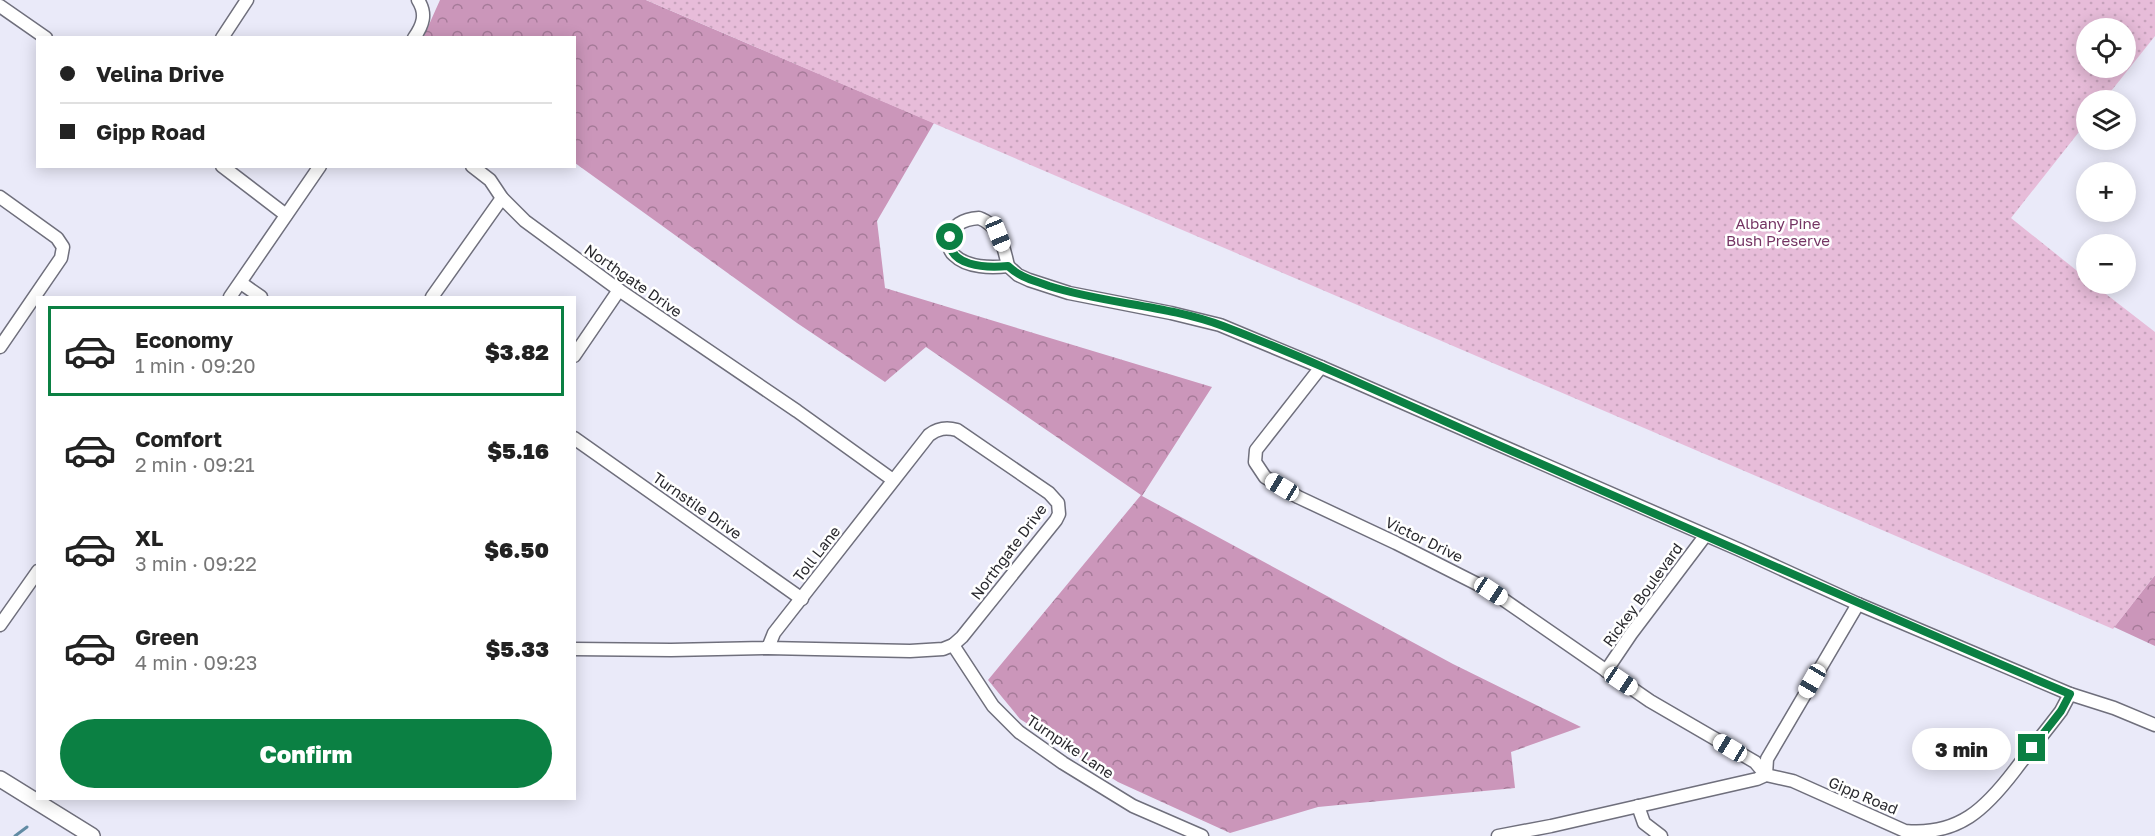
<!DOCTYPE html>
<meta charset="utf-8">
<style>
:root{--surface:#fff;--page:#f2f2f2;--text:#222;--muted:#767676;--line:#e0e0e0;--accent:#0b8043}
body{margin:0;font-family:"Golos Text",sans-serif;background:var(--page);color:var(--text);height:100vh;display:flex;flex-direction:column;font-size:22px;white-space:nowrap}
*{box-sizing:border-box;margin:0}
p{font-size:20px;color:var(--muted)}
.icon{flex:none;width:33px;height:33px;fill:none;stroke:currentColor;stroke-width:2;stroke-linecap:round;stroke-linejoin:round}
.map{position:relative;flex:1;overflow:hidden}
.panel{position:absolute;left:36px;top:296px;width:540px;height:504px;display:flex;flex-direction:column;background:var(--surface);border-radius:0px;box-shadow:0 3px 15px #0003}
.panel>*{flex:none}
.top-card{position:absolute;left:36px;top:36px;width:540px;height:132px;border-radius:0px;box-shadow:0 3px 15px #0003;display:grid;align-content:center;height:132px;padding:0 24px;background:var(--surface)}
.fabs{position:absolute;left:2076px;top:18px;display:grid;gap:12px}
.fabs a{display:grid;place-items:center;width:60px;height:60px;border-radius:50%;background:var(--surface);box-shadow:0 3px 15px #0003;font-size:30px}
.end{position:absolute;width:27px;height:27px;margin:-14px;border:8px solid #0b8043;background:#fff;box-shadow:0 0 0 3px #fff}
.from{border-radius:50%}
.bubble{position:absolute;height:42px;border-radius:21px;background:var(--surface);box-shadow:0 3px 15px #0003;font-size:20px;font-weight:800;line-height:42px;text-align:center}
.car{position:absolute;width:18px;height:36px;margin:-18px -9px;border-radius:8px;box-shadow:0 0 4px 2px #0007;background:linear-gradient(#fff 24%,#345 0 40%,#fff 0 76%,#345 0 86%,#fff 0)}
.top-card b{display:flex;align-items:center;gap:21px;height:57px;font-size:22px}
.top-card b+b{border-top:2px solid var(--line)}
.top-card i{width:15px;height:15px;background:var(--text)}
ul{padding:10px 0 0;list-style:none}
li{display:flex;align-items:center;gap:18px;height:90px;margin:0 12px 9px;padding:0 12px;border:3px solid transparent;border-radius:0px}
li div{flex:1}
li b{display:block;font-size:22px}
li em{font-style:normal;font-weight:800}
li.active{border-color:var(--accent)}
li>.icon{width:54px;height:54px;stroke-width:1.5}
.button{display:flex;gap:12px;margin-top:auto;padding:12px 24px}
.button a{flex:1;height:69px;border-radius:36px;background:var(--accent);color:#fff;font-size:24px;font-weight:800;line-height:69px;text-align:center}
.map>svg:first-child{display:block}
.forest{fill:url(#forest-crowns)}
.park{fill:url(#park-dots);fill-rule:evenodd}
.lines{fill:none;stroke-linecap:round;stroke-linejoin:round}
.stream{stroke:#618ba4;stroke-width:3}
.minor-casing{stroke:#6f6f7c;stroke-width:15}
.major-casing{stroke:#6f6f7c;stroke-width:18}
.minor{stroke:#fff;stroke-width:12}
.major{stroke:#fff;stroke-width:15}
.route{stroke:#0b8043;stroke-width:8}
.labels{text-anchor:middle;stroke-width:5;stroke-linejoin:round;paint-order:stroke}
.park-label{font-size:15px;fill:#743463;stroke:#fff}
.street-label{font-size:15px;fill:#28282d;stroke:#fff}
</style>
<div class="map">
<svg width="2155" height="836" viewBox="0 0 2155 836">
<defs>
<pattern id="forest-crowns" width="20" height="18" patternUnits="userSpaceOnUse" patternTransform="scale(1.5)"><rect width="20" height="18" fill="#cb96ba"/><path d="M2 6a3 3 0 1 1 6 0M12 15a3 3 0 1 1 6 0" fill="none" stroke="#a57a98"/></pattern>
<pattern id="park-dots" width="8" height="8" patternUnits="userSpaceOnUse" patternTransform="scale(1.5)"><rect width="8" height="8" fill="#e7bcd9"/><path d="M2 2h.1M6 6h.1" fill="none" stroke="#c6a2bb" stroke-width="1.8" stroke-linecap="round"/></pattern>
</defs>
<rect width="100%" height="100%" fill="#eaeaf9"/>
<g class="forest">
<path d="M440,0H646L934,123L877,221L885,288L1212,387L1142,496L1453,664L1581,727L1511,752L1515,788L1318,807L1230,833L1118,782L1020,719L988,680L1141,495L926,347L885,382L797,323L575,163L574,38H423Z"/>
<path d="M2155,575V646L2114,627Z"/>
</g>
<path class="park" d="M646,0H2155V36L2104,100H2086V123L2011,218L2086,278V284H2093L2155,332V575L2113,629ZM2086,28H2126V68H2086Z"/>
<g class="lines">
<path class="stream" d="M15,836L27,827"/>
<defs>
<g id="minor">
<path d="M0,6L46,38"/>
<path d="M222,38L247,0"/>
<path d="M414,38C423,25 427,14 418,0"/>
<path d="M222,166L286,215"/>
<path d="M472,166L490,180L502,198L525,221L619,290L797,411L893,480"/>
<path d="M0,197L57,238L63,247L61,258L0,347"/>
<path d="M979,218C999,225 1004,247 1008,266C992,268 967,268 954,255C950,252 949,247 949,242C950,225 964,219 979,218Z"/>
<path d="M1008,266L1018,275L1029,280L1069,293L1171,313L1220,325L1321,367L1740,550L1858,604L2070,694L2114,708L2155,725"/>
<path d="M241,283L261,297"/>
<path d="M230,297L320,166"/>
<path d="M432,297L502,198"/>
<path d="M574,356L619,290"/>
<path d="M1321,367L1256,450L1255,462L1265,477L1298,497L1396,543L1491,591L1650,701L1755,762L1766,775"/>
<path d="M574,438L802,599"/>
<path d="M0,625L38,571"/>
<path d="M953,645L993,706L1019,732L1063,763L1133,806L1202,836"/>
<path d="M574,649L671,650L768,648L910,651L943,649L953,645L962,637L1056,520L1059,514L1058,503L1049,493L957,430C946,427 938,428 929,435L774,633L768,648"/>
<path d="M1606,671L1631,634L1705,536"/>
<path d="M1766,775L1767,759L1858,604"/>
<path d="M1638,806L1644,823L1661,836"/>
<path d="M1498,836L1551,826L1757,779L1766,775L1793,781L1905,831C1959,836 1986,808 2015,770C2030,750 2046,731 2061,711L2070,694"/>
</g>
<path id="major" d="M0,779L92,836"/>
</defs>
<use href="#minor" class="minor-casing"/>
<use href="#major" class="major-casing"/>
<use href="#minor" class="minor"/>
<use href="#major" class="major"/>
</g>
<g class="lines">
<path class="route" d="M950,237C946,267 987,268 1008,266C1021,278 1033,280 1049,286C1105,304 1167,305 1223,326C1322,364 1418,410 1514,452C1699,533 1884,615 2070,694L2061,711L2032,748"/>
</g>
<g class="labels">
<g class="park-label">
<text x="1778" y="229">Albany Pine<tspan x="1778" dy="17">Bush Preserve</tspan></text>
</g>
<g class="street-label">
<text transform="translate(633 281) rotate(35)" y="5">Northgate Drive</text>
<text transform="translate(697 506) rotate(35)" y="5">Turnstile Drive</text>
<text transform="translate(1424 540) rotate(26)" y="5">Victor Drive</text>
<text transform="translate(1009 552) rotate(-53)" y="5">Northgate Drive</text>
<text transform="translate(817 554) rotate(-52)" y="5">Toll Lane</text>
<text transform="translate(1643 595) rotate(-54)" y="5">Rickey Boulevard</text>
<text transform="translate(1070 747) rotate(34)" y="5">Turnpike Lane</text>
<text transform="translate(1863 796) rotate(23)" y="5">Gipp Road</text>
</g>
</g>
</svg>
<div class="fabs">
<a><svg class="icon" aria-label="locate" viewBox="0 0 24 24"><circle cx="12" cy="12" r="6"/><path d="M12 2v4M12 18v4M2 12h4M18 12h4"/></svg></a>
<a><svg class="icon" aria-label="layers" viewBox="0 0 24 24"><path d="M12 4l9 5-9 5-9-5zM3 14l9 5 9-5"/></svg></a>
<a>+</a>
<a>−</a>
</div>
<i class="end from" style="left:950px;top:237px"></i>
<i class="end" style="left:2032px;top:748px"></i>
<div class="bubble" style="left:1912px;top:728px;width:99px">3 min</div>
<i class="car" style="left:998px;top:234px;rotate:158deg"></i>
<i class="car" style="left:1282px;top:487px;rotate:301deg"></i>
<i class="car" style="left:1491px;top:591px;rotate:123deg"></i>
<i class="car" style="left:1621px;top:681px;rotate:124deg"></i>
<i class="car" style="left:1812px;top:681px;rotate:210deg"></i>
<i class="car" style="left:1730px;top:748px;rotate:301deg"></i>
<div class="top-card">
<b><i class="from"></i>Velina Drive</b>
<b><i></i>Gipp Road</b>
</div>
<section class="panel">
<ul>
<li class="active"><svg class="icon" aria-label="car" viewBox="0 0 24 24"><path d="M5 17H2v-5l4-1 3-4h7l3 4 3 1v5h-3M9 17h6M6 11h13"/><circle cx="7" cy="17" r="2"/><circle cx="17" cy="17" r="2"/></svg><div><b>Economy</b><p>1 min · 09:20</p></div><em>$3.82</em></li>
<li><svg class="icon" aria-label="car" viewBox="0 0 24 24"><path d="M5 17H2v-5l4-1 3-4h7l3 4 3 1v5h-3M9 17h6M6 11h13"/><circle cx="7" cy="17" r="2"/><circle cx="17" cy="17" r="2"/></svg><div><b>Comfort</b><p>2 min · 09:21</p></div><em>$5.16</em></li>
<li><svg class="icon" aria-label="car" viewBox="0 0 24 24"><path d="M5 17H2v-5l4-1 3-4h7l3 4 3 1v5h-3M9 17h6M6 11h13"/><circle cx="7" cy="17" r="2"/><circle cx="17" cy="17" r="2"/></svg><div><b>XL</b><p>3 min · 09:22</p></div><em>$6.50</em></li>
<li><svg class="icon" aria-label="car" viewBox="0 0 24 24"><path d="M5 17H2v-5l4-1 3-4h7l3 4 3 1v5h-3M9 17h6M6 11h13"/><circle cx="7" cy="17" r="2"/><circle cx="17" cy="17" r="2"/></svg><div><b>Green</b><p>4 min · 09:23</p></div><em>$5.33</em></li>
</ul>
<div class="button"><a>Confirm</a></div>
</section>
</div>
